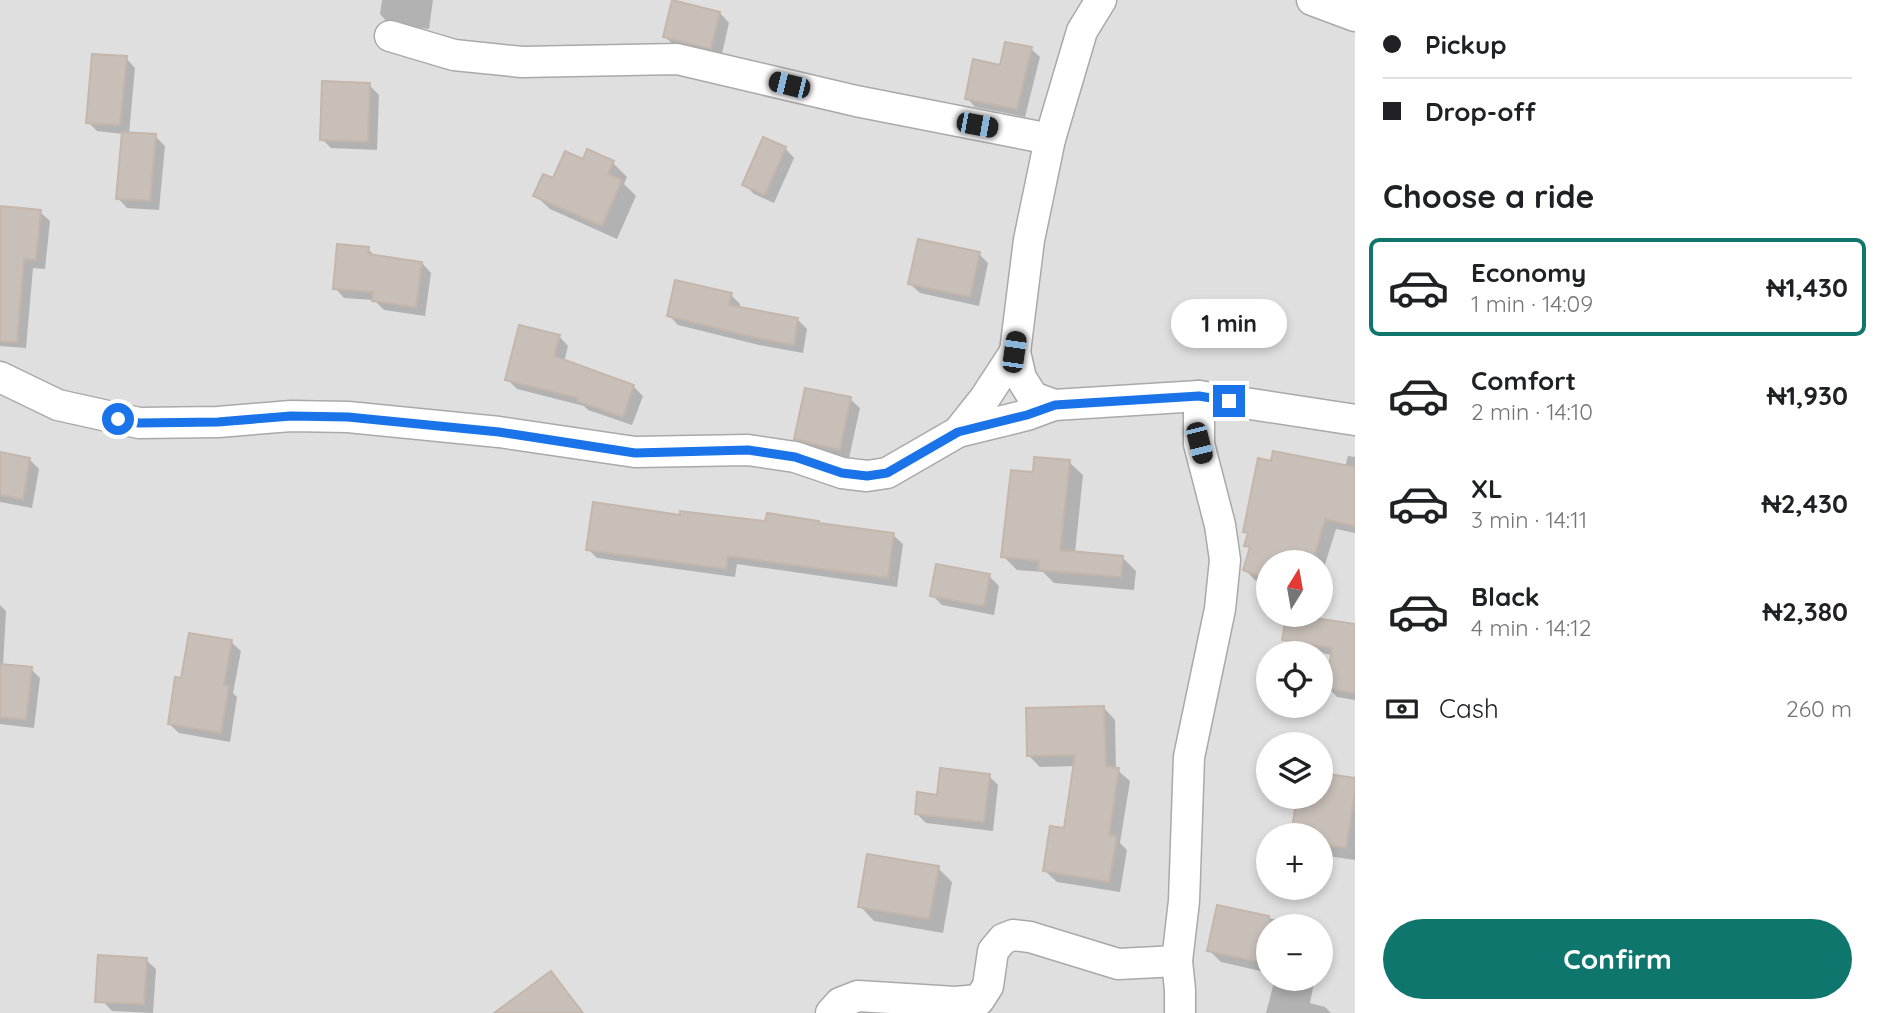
<!DOCTYPE html>
<meta charset="utf-8">
<style>
:root{--surface:#fff;--page:#f2f2f2;--text:#202124;--muted:#757577;--line:#e0e0e0;--accent:#0f766e}
body{margin:0;font-family:Quicksand,sans-serif;background:var(--page);color:var(--text);height:100vh;display:flex;flex-direction:column;font-size:26px;white-space:nowrap}
*{box-sizing:border-box;margin:0}
p{font-size:23px;color:var(--muted)}
.icon{flex:none;width:38px;height:38px;fill:none;stroke:currentColor;stroke-width:2;stroke-linecap:round;stroke-linejoin:round}
.map{position:relative;flex:1;overflow:hidden}
.panel{display:flex;flex-direction:column;background:var(--surface);width:525px}
.panel>*{flex:none}
.guide{display:grid;align-content:center;height:154px;padding:0 28px;background:var(--surface)}
.needle{width:46px;rotate:11deg}
.buttons{position:absolute;left:1256px;top:550px;display:grid;gap:14px}
.buttons a{display:grid;place-items:center;width:77px;height:77px;border-radius:50%;background:var(--surface);box-shadow:0 4px 10px #0003;font-size:35px}
.end{position:absolute;width:32px;height:32px;margin:-16px;border:9px solid #1a73e8;background:#fff;box-shadow:0 0 0 4px #fff}
.from{border-radius:50%}
.bubble{position:absolute;height:49px;border-radius:24px;background:var(--surface);box-shadow:0 4px 10px #0003;font-size:23px;font-weight:700;line-height:49px;text-align:center}
.car{position:absolute;width:21px;height:42px;margin:-21px -10px;border-radius:9px;box-shadow:0 0 5px 2px #0007;background:linear-gradient(#222 24%,#8ab4d8 0 40%,#222 0 76%,#8ab4d8 0 86%,#222 0)}
.guide b{display:flex;align-items:center;gap:24px;height:66px;font-size:26px}
.guide b+b{border-top:2px solid var(--line)}
.guide i{width:18px;height:18px;background:var(--text)}
ul{padding:0;list-style:none}
li{display:flex;align-items:center;gap:21px;height:98px;margin:0 14px 10px;padding:0 14px;border:4px solid transparent;border-radius:10px}
li div{flex:1}
li b{display:block;font-size:26px}
li em{font-style:normal;font-weight:700}
li.selected{border-color:var(--accent)}
li>.icon{width:63px;height:63px;stroke-width:1.5}
h2{padding:0 28px;font-size:32px;line-height:84px}
.pay{display:flex;align-items:center;gap:18px;height:77px;padding:0 28px;font-size:26px}
.pay p{margin-inline-start:auto}
.cta{display:flex;gap:14px;margin-top:auto;padding:14px 28px}
.cta a{flex:1;height:80px;border-radius:42px;background:var(--accent);color:#fff;font-size:28px;font-weight:700;line-height:80px;text-align:center}
main{display:flex;flex:1;min-height:0}
.map>svg:first-child{display:block}
.residential{fill:#e0dfdf;fill-rule:evenodd}
.shadow{fill:#0003}
.building{fill:#c7bfb8;stroke:#c4b6ab;stroke-width:2}
.lines{fill:none;stroke-linecap:round;stroke-linejoin:round}
.minor-casing{stroke:#a9a9a9;stroke-width:33}
.minor{stroke:#fff;stroke-width:30}
.route{stroke:#1a73e8;stroke-width:9}
</style>
<main>
<div class="map">
<svg width="1355" height="1013" viewBox="0 0 1355 1013">
<rect width="100%" height="100%" fill="#f2efe9"/>
<path class="residential" d="M0,0H1355V1013H0ZM1269,562H1321V614H1269ZM1269,653H1321V705H1269ZM1269,744H1321V796H1269ZM1269,835H1321V887H1269ZM1269,926H1321V978H1269Z"/>
<g class="shadow">
<path d="M382,0H433L429,29L389,24L380,14Z"/>
<path d="M720,13L729,23L721,58L675,46L665,37Z"/>
<path d="M1031,49L1040,57L1025,117L975,107L967,98L1002,67Z"/>
<path d="M126,58L135,68L129,134L155,136L165,146L159,210L127,208L118,198L123,134L97,131L88,122Z"/>
<path d="M369,85L379,95L377,150L331,148L322,139Z"/>
<path d="M785,148L794,158L774,203L754,194L744,184Z"/>
<path d="M583,161L613,163L627,177L624,184L636,196L617,239L550,209L535,195Z"/>
<path d="M0,208L40,212L50,221L45,269L33,268L26,348L0,346Z"/>
<path d="M368,249L376,257L422,263L431,273L425,316L384,310L374,300L344,298L335,288Z"/>
<path d="M979,254L988,263L979,306L920,293L910,284Z"/>
<path d="M731,295L740,304L739,309L797,319L807,329L803,353L759,345L678,325L669,315Z"/>
<path d="M559,336L568,346L564,362L633,386L643,396L632,425L588,410L584,406L517,389L507,379Z"/>
<path d="M850,399L860,408L849,458L806,448L796,439Z"/>
<path d="M0,454L29,459L39,469L32,508L0,502Z"/>
<path d="M1348,456L1355,457V533L1336,529L1321,577V562H1269V585L1256,581L1245,570L1251,550L1246,545L1249,536L1245,531L1272,463L1345,467Z"/>
<path d="M1069,462L1083,475L1075,553L1122,557L1136,571L1134,590L1054,583L1043,572L1017,570L1003,556L1034,474Z"/>
<path d="M681,517L893,535L903,544L897,587L737,564L735,577L597,558L588,549Z"/>
<path d="M989,576L999,586L994,615L942,605L932,595Z"/>
<path d="M0,605L6,611L3,666L31,669L40,678L34,728L0,724Z"/>
<path d="M1355,625V700L1337,697L1328,687L1333,655L1294,649L1284,640Z"/>
<path d="M231,642L241,651L233,693L237,697L230,742L179,733L169,724L182,680Z"/>
<path d="M1104,708L1115,720L1116,769L1130,781L1120,843L1127,850L1120,892L1057,882L1045,871L1065,830L1075,766L1040,767L1029,756Z"/>
<path d="M989,776L998,785L993,831L926,823L917,814L939,796Z"/>
<path d="M1355,780V860L1321,855V796Z"/>
<path d="M938,868L952,882L943,933L874,921L860,906Z"/>
<path d="M1218,907L1305,926H1269V973L1221,962L1209,950Z"/>
<path d="M146,960L156,969L153,1013L112,1011L97,995Z"/>
<path d="M1275,978H1315L1310,1003L1325,1007L1331,1013H1266Z"/>
</g>
<g class="building">
<path d="M672,0L720,12L711,49L663,37Z"/>
<path d="M1005,42L1032,47L1017,109L965,99L973,59L1000,65Z"/>
<path d="M92,54L127,56L120,125L86,123Z"/>
<path d="M322,81L370,83L368,142L320,140Z"/>
<path d="M122,132L156,134L150,201L116,199Z"/>
<path d="M763,137L786,147L765,195L742,185Z"/>
<path d="M587,149L614,161L608,174L622,180L602,226L533,196L543,174L553,178L565,151L583,159Z"/>
<path d="M0,206L41,210L36,260L24,259L17,342L0,341Z"/>
<path d="M918,239L980,252L970,297L908,284Z"/>
<path d="M337,244L369,247L368,254L422,262L416,307L372,301L373,292L333,289Z"/>
<path d="M675,280L732,293L729,305L798,318L794,345L748,336L667,316Z"/>
<path d="M519,325L560,335L554,356L634,385L623,417L577,401L578,398L505,380Z"/>
<path d="M805,388L851,397L840,450L794,439Z"/>
<path d="M1273,451L1355,467V526L1325,519L1313,562H1269V579L1243,570L1250,547L1244,546L1248,533L1243,532L1258,458L1271,461Z"/>
<path d="M0,452L30,458L23,499L0,495Z"/>
<path d="M1034,457L1070,460L1060,550L1123,556L1121,577L1038,570L1039,561L1001,557L1011,470L1033,472Z"/>
<path d="M593,502L680,515V511L765,521L767,513L819,521V523L894,533L888,578L728,556L726,569L586,550Z"/>
<path d="M936,564L990,574L984,606L930,596Z"/>
<path d="M1287,614L1355,624V693L1326,688L1332,648L1282,640Z"/>
<path d="M189,633L232,640L224,685L229,686L221,733L168,724L175,677L181,678Z"/>
<path d="M0,664L32,667L26,720L0,717Z"/>
<path d="M1104,706L1106,766L1119,768L1109,835L1117,837L1109,882L1043,871L1050,826L1064,828L1075,755L1027,756L1026,708Z"/>
<path d="M940,768L990,774L984,822L915,814L917,792L937,795Z"/>
<path d="M1321,773L1355,778V792L1346,848L1321,844V835H1291L1297,796H1321Z"/>
<path d="M867,854L939,866L929,919L858,907Z"/>
<path d="M1217,905L1269,916V964L1207,951Z"/>
<path d="M98,955L147,958L144,1004L95,1002Z"/>
<path d="M551,971L583,1013H494Z"/>
</g>
<g class="lines">
<defs>
<g id="minor">
<path d="M1312,0L1355,16"/>
<path d="M390,36L454,55L522,62L677,59L856,101L1050,139"/>
<path d="M0,377L58,405L139,423L218,422L291,416L348,417L499,432L635,452L748,450L795,457L842,473L867,476L887,473L958,432L1027,415L1054,405L1199,396L1355,420"/>
<path d="M1054,405L1033,397L1021,378L1015,352L1029,240L1050,139L1082,31L1101,0"/>
<path d="M958,432L985,398L1015,352"/>
<path d="M831,1013L840,1003L858,996L955,1002L979,1000L988,986L993,951L1003,939L1013,935L1030,937L1118,964L1177,961"/>
<path d="M1180,1013V990L1177,961L1184,901L1189,757L1220,609L1225,560L1220,525L1199,444V396"/>
</g>
</defs>
<use href="#minor" class="minor-casing"/>
<use href="#minor" class="minor"/>
</g>
<g class="lines">
<path class="route" d="M118,419L139,423L218,422L291,416L348,417L499,432L635,453L748,450L795,457L842,473L867,476L887,473L958,432L1027,415L1055,405L1199,396L1229,401"/>
</g>
</svg>
<div class="buttons">
<a><svg class="needle" viewBox="-14 -14 28 28"><path d="M0-13l5 13h-10z" fill="#e53935"/><path d="M0 13l5-13h-10z" fill="#757577"/></svg></a>
<a><svg class="icon" aria-label="locate" viewBox="0 0 24 24"><circle cx="12" cy="12" r="6"/><path d="M12 2v4M12 18v4M2 12h4M18 12h4"/></svg></a>
<a><svg class="icon" aria-label="layers" viewBox="0 0 24 24"><path d="M12 4l9 5-9 5-9-5zM3 14l9 5 9-5"/></svg></a>
<a>+</a>
<a>−</a>
</div>
<i class="end from" style="left:118px;top:419px"></i>
<i class="end" style="left:1229px;top:401px"></i>
<div class="bubble" style="left:1171px;top:299px;width:116px">1 min</div>
<i class="car" style="left:789px;top:85px;rotate:284deg"></i>
<i class="car" style="left:977px;top:125px;rotate:101deg"></i>
<i class="car" style="left:1014px;top:352px;rotate:8deg"></i>
<i class="car" style="left:1199px;top:443px;rotate:166deg"></i>
</div>
<section class="panel">
<div class="guide">
<b><i class="from"></i>Pickup</b>
<b><i></i>Drop-off</b>
</div>
<h2>Choose a ride</h2>
<ul>
<li class="selected"><svg class="icon" aria-label="car" viewBox="0 0 24 24"><path d="M5 17H2v-5l4-1 3-4h7l3 4 3 1v5h-3M9 17h6M6 11h13"/><circle cx="7" cy="17" r="2"/><circle cx="17" cy="17" r="2"/></svg><div><b>Economy</b><p>1 min · 14:09</p></div><em>₦1,430</em></li>
<li><svg class="icon" aria-label="car" viewBox="0 0 24 24"><path d="M5 17H2v-5l4-1 3-4h7l3 4 3 1v5h-3M9 17h6M6 11h13"/><circle cx="7" cy="17" r="2"/><circle cx="17" cy="17" r="2"/></svg><div><b>Comfort</b><p>2 min · 14:10</p></div><em>₦1,930</em></li>
<li><svg class="icon" aria-label="car" viewBox="0 0 24 24"><path d="M5 17H2v-5l4-1 3-4h7l3 4 3 1v5h-3M9 17h6M6 11h13"/><circle cx="7" cy="17" r="2"/><circle cx="17" cy="17" r="2"/></svg><div><b>XL</b><p>3 min · 14:11</p></div><em>₦2,430</em></li>
<li><svg class="icon" aria-label="car" viewBox="0 0 24 24"><path d="M5 17H2v-5l4-1 3-4h7l3 4 3 1v5h-3M9 17h6M6 11h13"/><circle cx="7" cy="17" r="2"/><circle cx="17" cy="17" r="2"/></svg><div><b>Black</b><p>4 min · 14:12</p></div><em>₦2,380</em></li>
</ul>
<div class="pay"><svg class="icon" aria-label="cash" viewBox="0 0 24 24"><path d="M3 7h18v10H3z"/><circle cx="12" cy="12" r="2"/></svg>Cash<p>260 m</p></div>
<div class="cta"><a>Confirm</a></div>
</section>
</main>
